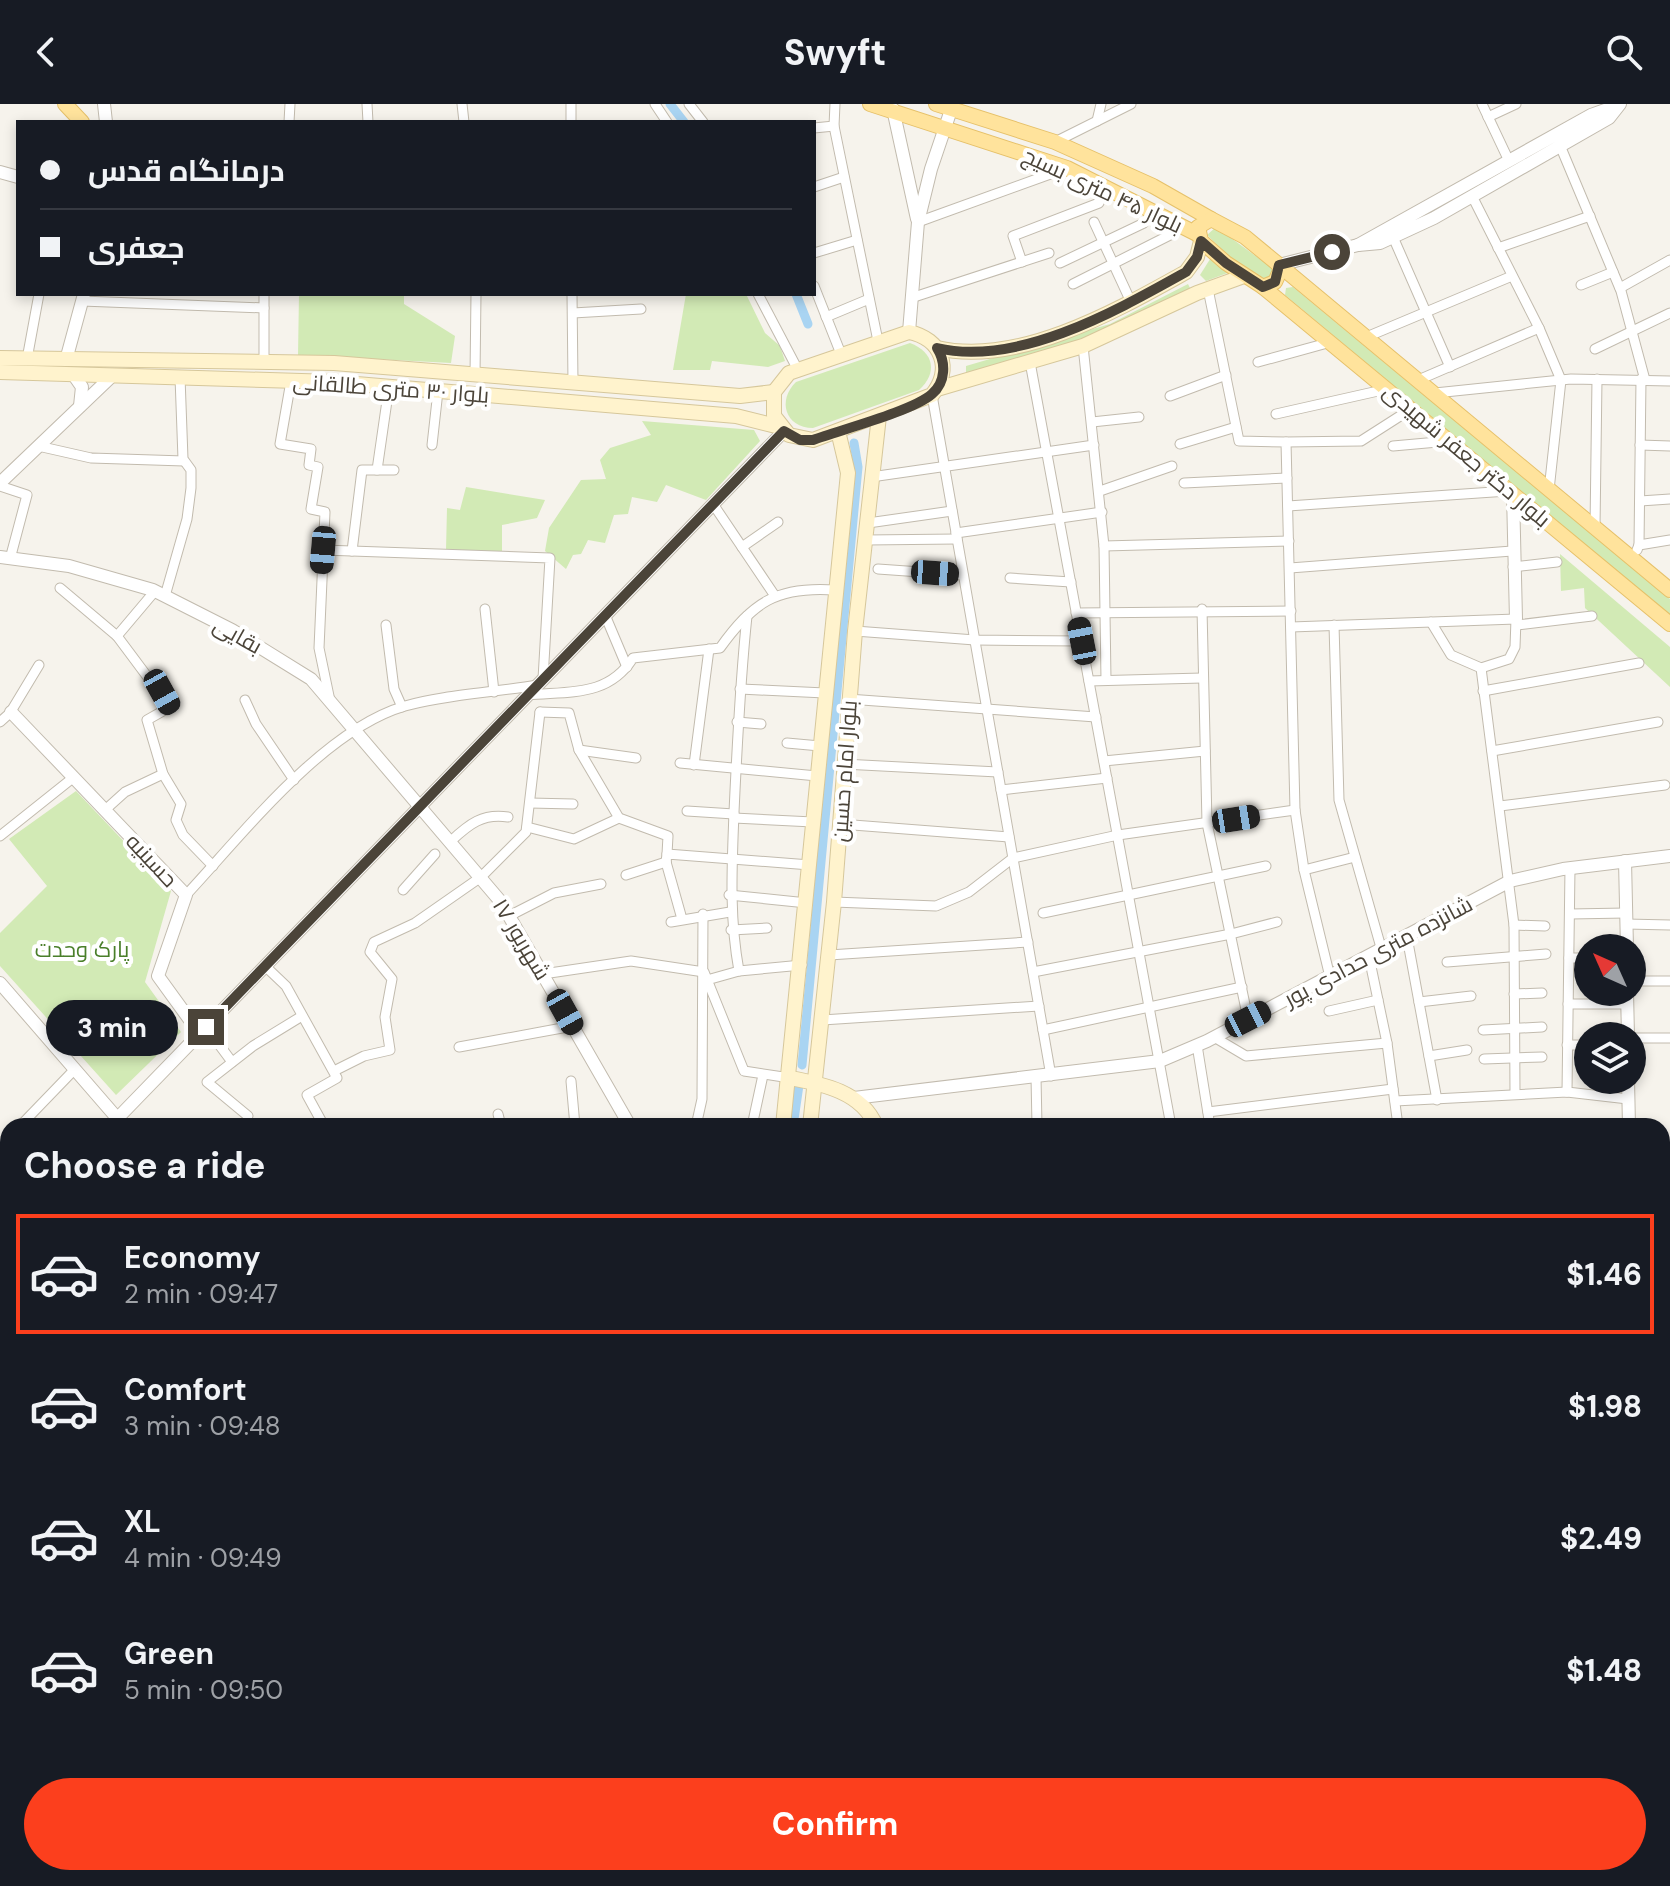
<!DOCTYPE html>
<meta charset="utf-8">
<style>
:root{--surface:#171b24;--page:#20242c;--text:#f1f3f6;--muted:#9ea1a6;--line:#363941;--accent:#fc3f1d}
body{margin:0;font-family:"DM Sans",Cairo,sans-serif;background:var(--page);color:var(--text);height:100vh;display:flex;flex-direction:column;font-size:30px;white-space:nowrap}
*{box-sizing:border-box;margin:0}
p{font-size:26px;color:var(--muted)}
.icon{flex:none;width:44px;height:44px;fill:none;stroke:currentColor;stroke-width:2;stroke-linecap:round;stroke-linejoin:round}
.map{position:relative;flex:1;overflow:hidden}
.details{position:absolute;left:0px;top:1014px;width:1670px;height:768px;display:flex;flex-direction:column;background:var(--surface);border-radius:24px 24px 0 0;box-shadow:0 4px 12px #0003}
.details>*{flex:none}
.banner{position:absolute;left:16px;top:16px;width:800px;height:176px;border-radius:0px;box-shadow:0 4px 12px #0003;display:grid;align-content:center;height:176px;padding:0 24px;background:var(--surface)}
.needle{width:52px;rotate:315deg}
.tools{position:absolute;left:1574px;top:830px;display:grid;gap:16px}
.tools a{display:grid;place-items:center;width:72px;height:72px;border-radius:50%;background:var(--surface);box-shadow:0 4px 12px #0003;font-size:40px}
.end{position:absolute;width:36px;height:36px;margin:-18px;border:10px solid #4b4439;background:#fff;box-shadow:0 0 0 4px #fff}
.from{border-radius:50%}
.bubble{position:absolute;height:56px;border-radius:28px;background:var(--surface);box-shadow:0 4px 12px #0003;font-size:26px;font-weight:800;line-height:56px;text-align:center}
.car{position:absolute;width:24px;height:48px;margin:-24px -12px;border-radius:10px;box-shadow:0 0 6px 2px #0007;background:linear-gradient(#222 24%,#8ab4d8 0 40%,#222 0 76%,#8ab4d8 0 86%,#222 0)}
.banner b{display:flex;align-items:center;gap:28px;height:76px;font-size:30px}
.banner b+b{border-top:2px solid var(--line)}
.banner i{width:20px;height:20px;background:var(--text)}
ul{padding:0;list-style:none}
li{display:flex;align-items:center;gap:24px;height:120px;margin:0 16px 12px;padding:0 8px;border:4px solid transparent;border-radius:0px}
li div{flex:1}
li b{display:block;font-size:30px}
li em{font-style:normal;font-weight:800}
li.active{border-color:var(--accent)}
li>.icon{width:72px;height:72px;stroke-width:1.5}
h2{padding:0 24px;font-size:36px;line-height:96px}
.primary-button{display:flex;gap:16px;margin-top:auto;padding:16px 24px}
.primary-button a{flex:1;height:92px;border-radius:48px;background:var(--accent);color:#fff;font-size:32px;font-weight:800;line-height:92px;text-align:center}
header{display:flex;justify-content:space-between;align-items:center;height:104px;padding:0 24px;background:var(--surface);font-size:36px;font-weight:800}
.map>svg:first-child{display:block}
.green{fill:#d2eab5}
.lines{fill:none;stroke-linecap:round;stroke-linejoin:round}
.canal{stroke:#a9d4f2;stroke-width:9}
.minor-casing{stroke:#c2bbae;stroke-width:11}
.tertiary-casing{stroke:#c2bbae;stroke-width:14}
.secondary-casing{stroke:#d6c79b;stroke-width:16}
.primary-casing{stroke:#e6c16a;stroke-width:16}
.minor{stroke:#fff;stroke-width:9}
.tertiary{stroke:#fff;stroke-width:12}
.secondary{stroke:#fff3cd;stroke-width:14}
.primary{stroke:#ffe39c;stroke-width:14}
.route{stroke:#4b4439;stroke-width:10}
.labels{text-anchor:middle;stroke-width:8;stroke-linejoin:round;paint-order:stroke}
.street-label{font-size:22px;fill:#4b4439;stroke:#fff}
.park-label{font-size:22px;fill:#4a7f2a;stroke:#fff}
</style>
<header><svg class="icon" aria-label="back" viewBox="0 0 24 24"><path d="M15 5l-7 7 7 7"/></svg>Swyft<svg class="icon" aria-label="search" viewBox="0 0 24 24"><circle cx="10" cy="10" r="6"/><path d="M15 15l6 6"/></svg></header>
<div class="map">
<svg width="1670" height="1782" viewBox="0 0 1670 1782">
<rect width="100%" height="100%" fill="#f6f3ec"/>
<g class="green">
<path d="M1216,123L1272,164V173L1265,175L1231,154L1207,131Z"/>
<path d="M1212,152L1230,168L1206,177L1200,171Z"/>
<path d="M1188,180L1191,186L1112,226L966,271V262L1110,220Z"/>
<path d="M1293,183L1670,495V512L1285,191L1286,184Z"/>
<path d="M299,190H404V200L455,232L451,259L298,251Z"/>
<path d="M686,190H746L765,229L780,242L785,257L768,263L712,257L710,266H673Z"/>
<path d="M910,239C934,248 938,269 919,286L813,324C785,324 777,296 796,278Z"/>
<path d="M642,317L754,326L760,337L706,396L666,381L657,398L632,393L628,410L614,411L605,439L588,436L581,450L573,451L566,465L545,447L549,424L581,376L606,375L600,356L610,344L651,331Z"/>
<path d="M466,383L545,396L537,414L502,421V448L446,446L447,404L460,406Z"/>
<path d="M1560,450L1670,543V583L1585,504L1584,484L1561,487Z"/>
<path d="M76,687L171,787L145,878L181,928L116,991L0,862V829L47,782L9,735Z"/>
</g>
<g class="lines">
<g class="canal">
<path d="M670,0L684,18"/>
<path d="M796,190L808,220"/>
<path d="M802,961L858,363L854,339"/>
<path d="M793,1022L799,981"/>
<path d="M675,1774L677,1782"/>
</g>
<defs>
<g id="minor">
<path d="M367,0L368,18"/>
<path d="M462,0L464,18"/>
<path d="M571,0V18"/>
<path d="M655,0L667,18"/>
<path d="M689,0L703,18"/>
<path d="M835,0L834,22L878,237"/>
<path d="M1482,0L1509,57"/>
<path d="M1488,13L1516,0"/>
<path d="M1097,17L1101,0"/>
<path d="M289,18L290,0"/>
<path d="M814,24L834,22"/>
<path d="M1055,38L1131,0"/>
<path d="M1559,39L1621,187L1645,276"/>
<path d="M814,83L844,73"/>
<path d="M1472,92L1539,224L1561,276L1549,386"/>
<path d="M918,118L1067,64"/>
<path d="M1094,118L1131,198"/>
<path d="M1393,133L1450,263"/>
<path d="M1498,144L1590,112"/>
<path d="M814,149L857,136"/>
<path d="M1022,158L1013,132L1099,99"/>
<path d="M1060,159L1144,119"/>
<path d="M1073,180L1170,131"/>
<path d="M1581,181L1613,168"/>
<path d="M814,182L841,250"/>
<path d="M1620,184L1670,156"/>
<path d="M1208,185L1239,337L1286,338L1295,706L1304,766L1330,873"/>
<path d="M264,190V259"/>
<path d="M572,190L573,279"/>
<path d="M758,190L798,266"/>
<path d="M911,194L1049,149"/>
<path d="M82,197L264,204"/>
<path d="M573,209L641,205"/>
<path d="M826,213L869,195"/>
<path d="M1364,234L1512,172"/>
<path d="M1083,242L1104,442L1106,576"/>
<path d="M1595,245L1670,209"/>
<path d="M27,255L39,190"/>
<path d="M1030,258L1171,1022"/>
<path d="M1258,258L1331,238"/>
<path d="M475,271L476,190"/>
<path d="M291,277L280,340L311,345L309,361L318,363L311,405L325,408L319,544L329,592"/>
<path d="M1416,277L1539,224"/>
<path d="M1435,289L1571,275L1670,277"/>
<path d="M932,291L1051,972"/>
<path d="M1170,292L1226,271"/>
<path d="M1276,310L1387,285"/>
<path d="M1092,318L1139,313"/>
<path d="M1286,338L1361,337L1411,305"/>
<path d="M1180,340L1236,323"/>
<path d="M432,341L438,287"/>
<path d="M1640,341L1670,342"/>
<path d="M38,342L91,354L184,357"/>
<path d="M1393,342L1449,337"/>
<path d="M377,366H394"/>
<path d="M871,373L1094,341"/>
<path d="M1184,379L1287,374"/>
<path d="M0,382L27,391L10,455"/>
<path d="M1100,387L1172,362"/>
<path d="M1640,397L1670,395"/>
<path d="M713,400L775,492"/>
<path d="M1288,402L1508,387"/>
<path d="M868,419L952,407"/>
<path d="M1595,424L1597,275"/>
<path d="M956,429L1102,408"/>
<path d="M866,436L957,435"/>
<path d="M1639,441L1641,275"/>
<path d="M1104,442L1289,437"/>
<path d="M742,443L778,418"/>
<path d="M323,446L550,454L543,575"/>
<path d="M1637,446L1639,441L1670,436"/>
<path d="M352,447L362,366H377L389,283"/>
<path d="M1513,463L1557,458"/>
<path d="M1290,464L1512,447"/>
<path d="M878,465L963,471"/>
<path d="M1010,474L1071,478"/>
<path d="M60,484L117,532L170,603L147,616L163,670L181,700L176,716L183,731L213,762"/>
<path d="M165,492L187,415L191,384V366L183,355L180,273"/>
<path d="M485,505L494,588"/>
<path d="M1202,505L1207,719L1248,915"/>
<path d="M1076,509L1291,507"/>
<path d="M605,511L627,563"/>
<path d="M1431,518L1451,551L1481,564L1514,821L1515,989"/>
<path d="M386,521L394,585L402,603"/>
<path d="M1334,521L1339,696L1382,847"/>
<path d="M1517,521L1592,512"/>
<path d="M1291,523L1516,515L1515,543L1509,555L1481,564"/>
<path d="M855,527L975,536L1082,537"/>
<path d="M117,532L155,487"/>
<path d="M1089,577L1202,574"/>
<path d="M740,585L825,589"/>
<path d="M1483,587L1639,559"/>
<path d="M528,591C570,587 608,593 633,554L720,544C753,498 777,482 835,486"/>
<path d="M848,595L1096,613"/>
<path d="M245,596L256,620L294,676"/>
<path d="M540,608L569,609L579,646L619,714L668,732L667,750"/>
<path d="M0,618L10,609L39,561"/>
<path d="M737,618L761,620"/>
<path d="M787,639L820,642"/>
<path d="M579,646L636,654"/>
<path d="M1492,647L1658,618"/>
<path d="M1104,657L1205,647"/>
<path d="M680,659L817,672"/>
<path d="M843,660L998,668"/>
<path d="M694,661L709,545"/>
<path d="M1001,686L1107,674"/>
<path d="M530,699L573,700"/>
<path d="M1500,702L1665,681"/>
<path d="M105,706L125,688L163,670"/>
<path d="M687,707L734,710"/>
<path d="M734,714L813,718"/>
<path d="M840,720L1009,733"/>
<path d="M527,723L574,735L619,714"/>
<path d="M0,732L74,673"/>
<path d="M451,737C469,720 483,709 508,713"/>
<path d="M666,758L667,750L810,761"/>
<path d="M666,758L682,815"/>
<path d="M1304,766L1355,753"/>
<path d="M626,771L666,758"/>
<path d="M403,786L435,750"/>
<path d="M186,791C243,730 323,626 405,602C441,591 498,588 537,581"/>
<path d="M729,791L807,799"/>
<path d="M834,798L936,802L969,788L1013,754L1118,731L1295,706"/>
<path d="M1043,809L1266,762"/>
<path d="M1570,810L1626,809"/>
<path d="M509,812L554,789L601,780"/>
<path d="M671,818L730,808"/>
<path d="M1626,820L1670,821"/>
<path d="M1514,821L1545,822"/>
<path d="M731,826L767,824"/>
<path d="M1407,833L1437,996"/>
<path d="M829,851L1028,838"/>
<path d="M1369,853L1387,939L1398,1022"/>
<path d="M1569,854H1588"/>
<path d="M1447,858L1546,850"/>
<path d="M265,862L286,882L337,974L307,991L324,1022"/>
<path d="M739,867C729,812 732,763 734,708C737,642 740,578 747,512"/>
<path d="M1033,868L1231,830L1277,818"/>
<path d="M543,870L631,857L704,868L744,967L790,974"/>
<path d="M707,876L739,867L802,861"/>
<path d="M1632,877H1670"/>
<path d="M1514,890L1542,889"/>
<path d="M1419,898L1471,892"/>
<path d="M1568,900H1627"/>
<path d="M1329,907L1378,896"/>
<path d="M822,916L1039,902"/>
<path d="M206,923L232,958"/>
<path d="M1043,926L1242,883"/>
<path d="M1483,926L1542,923"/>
<path d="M1214,933L1246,952L1387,939"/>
<path d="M1632,934H1670"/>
<path d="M1197,941L1210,1022"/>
<path d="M1567,941H1588"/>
<path d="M459,943L573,922"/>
<path d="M1429,952L1467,946"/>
<path d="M1484,955L1542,953"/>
<path d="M334,967L364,952L390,946L385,913L392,875L370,848L374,838L415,819L481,773L526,728L540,608"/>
<path d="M1036,973L1037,1022"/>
<path d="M571,977L575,1022"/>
<path d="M1567,988L1570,764"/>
<path d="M1395,997L1567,988L1628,995"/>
<path d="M1208,1008L1393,985"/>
<path d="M498,1010L501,1022"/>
<path d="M248,1012L207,978L253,942L302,912"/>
<path d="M20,1022L75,965"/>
<path d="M696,1022L702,995L703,810"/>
<path d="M752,1022L763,971"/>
<path d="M0,1060L8,1039"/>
<path d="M0,1264L8,1274"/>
<path d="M0,1342L8,1339"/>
<path d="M0,1389L8,1390"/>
<path d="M0,1427L8,1436"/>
<path d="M0,1453L8,1449"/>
<path d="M0,1486L8,1482"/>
<path d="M1662,1527L1670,1530"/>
<path d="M0,1590L8,1584"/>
<path d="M0,1658L8,1649"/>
<path d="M0,1717L8,1723"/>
<path d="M47,1774L50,1782"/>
<path d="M469,1774L475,1782"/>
<path d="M522,1774L528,1782"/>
<path d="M610,1774L616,1782"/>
<path d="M687,1774L688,1782"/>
<path d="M810,1774V1782"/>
<path d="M1180,1774L1232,1776"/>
<path d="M1632,1778L1670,1781"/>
<path d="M283,1780L284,1782"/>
<path d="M175,1782L186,1777"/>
<path d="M229,1782V1774"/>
<path d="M310,1782L324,1774"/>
<path d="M577,1782L585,1774"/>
<path d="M702,1782L729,1774"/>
<path d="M1364,1782L1365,1774"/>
</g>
<g id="tertiary">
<path d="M104,0L106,18"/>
<path d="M1619,1L1591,11L1358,141L1380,139L1434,114L1609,14L1620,0"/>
<path d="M893,5L917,115"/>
<path d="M0,68L18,73"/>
<path d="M1279,161L1358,141"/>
<path d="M909,228L918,118L931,65L953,0"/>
<path d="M66,256L84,190"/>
<path d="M73,270L82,283L80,302"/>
<path d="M0,379L113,271"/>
<path d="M1513,390L1516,515"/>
<path d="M0,453L69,462L153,486L232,526L311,575L501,798L630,1022"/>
<path d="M11,608L186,791L158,872L200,930"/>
<path d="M1625,757L1627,844"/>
<path d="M0,879L117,1014"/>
<path d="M1627,888L1628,932"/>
<path d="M1628,976L1629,1022"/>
<path d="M854,994L1160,957L1207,937L1510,777L1563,765L1670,752"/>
<path d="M110,1022L784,327"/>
<path d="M0,1136L8,1128"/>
<path d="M0,1350L8,1358"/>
<path d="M1662,1597H1670"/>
<path d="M1662,1640L1670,1653"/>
<path d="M401,1774L409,1782"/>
<path d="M1232,1774L1233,1782"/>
</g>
<g id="secondary">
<path d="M909,228C942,235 953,265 932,291L813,336L789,331L774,312V288L789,269Z"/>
<path d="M937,244C1018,263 1116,207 1186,168L1197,153L1201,137"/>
<path d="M0,254L334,259L740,292L774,288"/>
<path d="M0,268L333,278L736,312L780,323"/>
<path d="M937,285L1083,242L1197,189L1244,172"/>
<path d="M790,974C823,980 862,988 876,1022"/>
<path d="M783,1022L848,369L838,327"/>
<path d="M810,1022L834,798L855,527L879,312"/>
<path d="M1662,1454L1670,1456"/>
<path d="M636,1782L638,1774"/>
<path d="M654,1782L655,1774"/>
</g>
<g id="primary">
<path d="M65,0L82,18"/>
<path d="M870,0L1067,64L1197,130"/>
<path d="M936,0L1055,38L1153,82L1211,115"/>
<path d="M1211,115L1245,133L1279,161L1280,167L1275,178L1263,183L1226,159L1201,137L1198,123Z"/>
<path d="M1279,161L1670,486"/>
<path d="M1263,183L1670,520"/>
</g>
</defs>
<use href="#minor" class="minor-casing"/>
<use href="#tertiary" class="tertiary-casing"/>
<use href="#secondary" class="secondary-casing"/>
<use href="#primary" class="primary-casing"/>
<use href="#minor" class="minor"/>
<use href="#tertiary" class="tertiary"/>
<use href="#secondary" class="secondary"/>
<use href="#primary" class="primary"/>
</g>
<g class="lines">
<path class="route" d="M206,923L784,327L800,336H813C840,326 913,307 932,290C946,278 946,258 937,244C1018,263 1116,207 1186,168L1197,153L1201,137L1226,159L1263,183L1275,178L1279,161L1332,148"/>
</g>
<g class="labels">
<g class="street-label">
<text transform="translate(1103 86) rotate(25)" y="8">بلوار ۴۵ متری بسیج</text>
<text transform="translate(391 284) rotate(4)" y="8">بلوار ۳۰ متری طالقانی</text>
<text transform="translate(1467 351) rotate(40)" y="8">بلوار دکتر جعفر شهیدی</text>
<text transform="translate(238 531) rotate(29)" y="8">بقایی</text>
<text transform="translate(844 667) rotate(-86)" y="8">بلوار امام حسین</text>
<text transform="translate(152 756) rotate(47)" y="8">حسینیه</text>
<text transform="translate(522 835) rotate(59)" y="8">۱۷ شهریور</text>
<text transform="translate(1378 847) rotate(-28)" y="8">شانزده متری حدادی پور</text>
</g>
<g class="park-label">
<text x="82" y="853">پارک وحدت</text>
</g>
</g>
</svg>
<div class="tools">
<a><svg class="needle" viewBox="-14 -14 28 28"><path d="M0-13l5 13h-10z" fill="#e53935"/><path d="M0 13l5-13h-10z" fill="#9ea1a6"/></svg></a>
<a><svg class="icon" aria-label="layers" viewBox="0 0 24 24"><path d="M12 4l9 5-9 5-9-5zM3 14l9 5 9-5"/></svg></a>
</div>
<i class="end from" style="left:1332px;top:148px"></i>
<i class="end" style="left:206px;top:923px"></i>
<div class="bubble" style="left:46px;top:896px;width:132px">3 min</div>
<i class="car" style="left:323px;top:446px;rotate:185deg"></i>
<i class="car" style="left:935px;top:469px;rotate:94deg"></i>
<i class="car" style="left:1082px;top:537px;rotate:349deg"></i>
<i class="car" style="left:162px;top:588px;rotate:151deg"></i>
<i class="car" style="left:1236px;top:715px;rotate:81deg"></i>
<i class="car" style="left:565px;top:908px;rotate:151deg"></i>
<i class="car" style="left:1248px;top:915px;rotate:63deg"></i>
<div class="banner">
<b><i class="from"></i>درمانگاه قدس</b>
<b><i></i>جعفری</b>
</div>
<section class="details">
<h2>Choose a ride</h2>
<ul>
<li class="active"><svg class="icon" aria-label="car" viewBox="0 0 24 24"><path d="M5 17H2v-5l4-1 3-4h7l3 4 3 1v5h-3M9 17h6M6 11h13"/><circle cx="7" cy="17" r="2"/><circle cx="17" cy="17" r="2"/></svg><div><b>Economy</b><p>2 min · 09:47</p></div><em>$1.46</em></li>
<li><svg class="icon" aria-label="car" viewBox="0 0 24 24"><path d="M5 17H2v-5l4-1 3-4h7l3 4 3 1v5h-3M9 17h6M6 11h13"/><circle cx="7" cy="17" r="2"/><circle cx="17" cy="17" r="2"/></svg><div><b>Comfort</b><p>3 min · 09:48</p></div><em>$1.98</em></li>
<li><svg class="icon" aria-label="car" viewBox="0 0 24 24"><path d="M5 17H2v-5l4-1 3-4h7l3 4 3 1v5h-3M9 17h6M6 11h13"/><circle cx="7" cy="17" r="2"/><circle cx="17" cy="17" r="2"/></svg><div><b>XL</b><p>4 min · 09:49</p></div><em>$2.49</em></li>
<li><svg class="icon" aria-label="car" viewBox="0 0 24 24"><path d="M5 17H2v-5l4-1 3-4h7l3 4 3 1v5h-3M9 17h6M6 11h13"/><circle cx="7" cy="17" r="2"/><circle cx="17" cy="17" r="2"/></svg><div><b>Green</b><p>5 min · 09:50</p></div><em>$1.48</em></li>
</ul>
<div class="primary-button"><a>Confirm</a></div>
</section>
</div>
